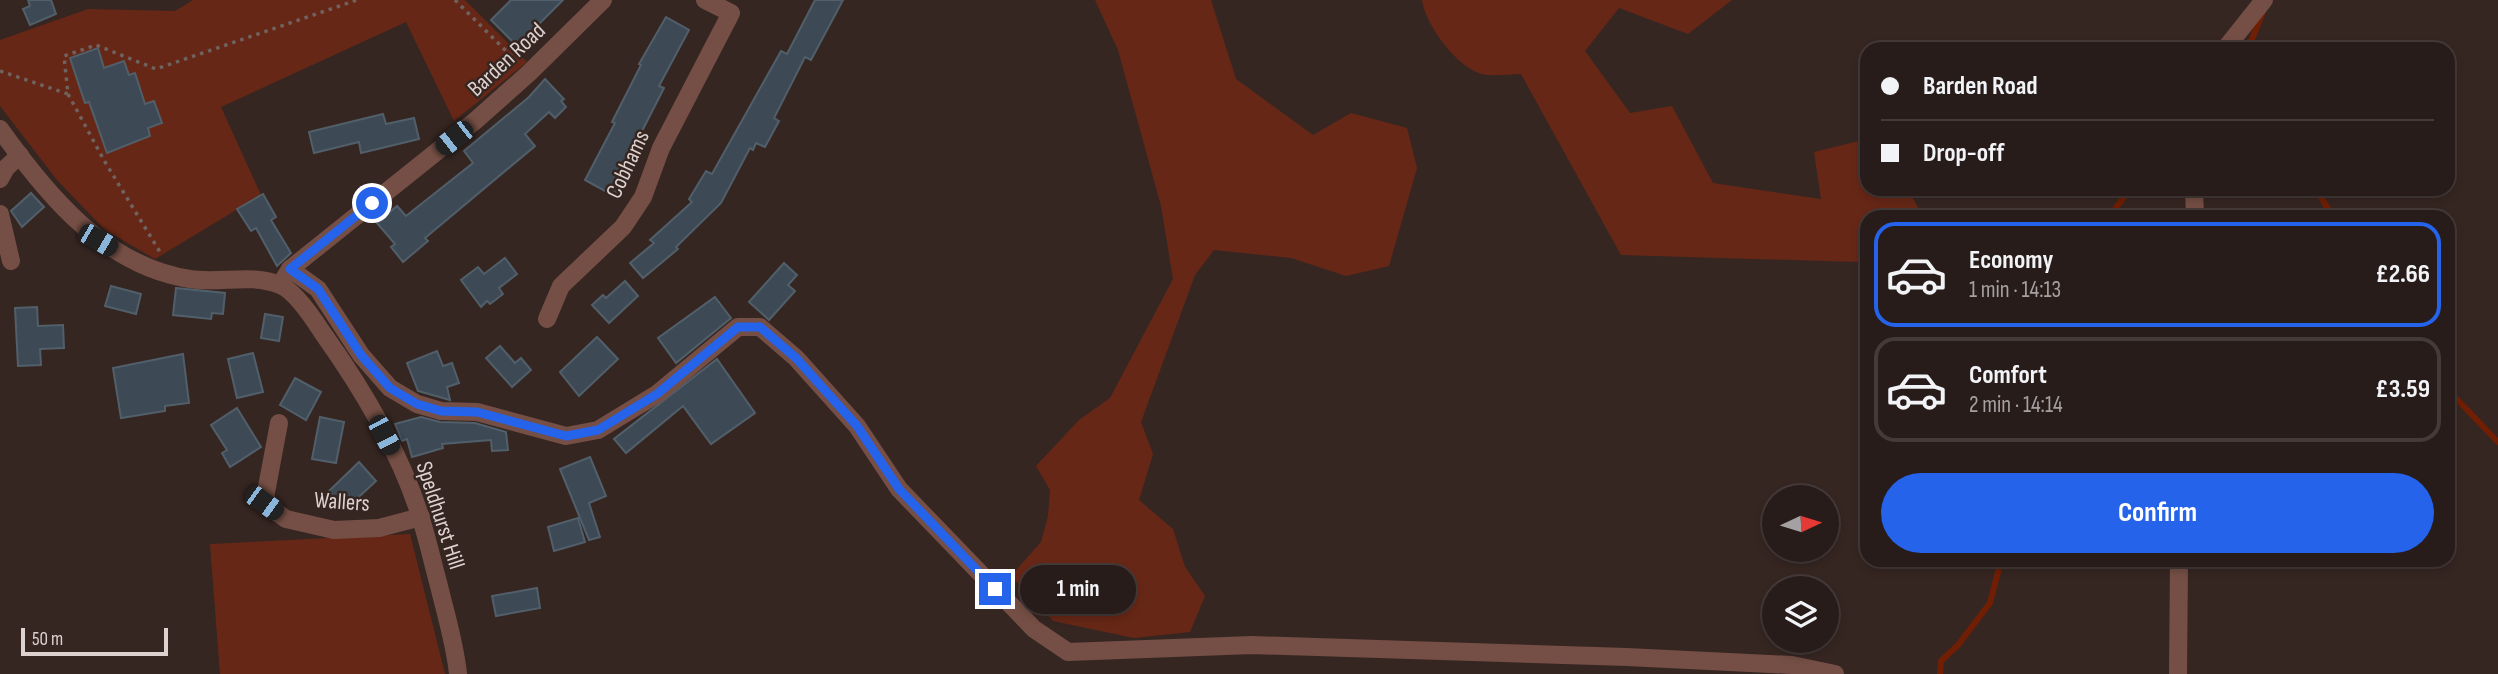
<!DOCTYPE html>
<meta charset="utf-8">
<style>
:root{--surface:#281c1a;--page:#342927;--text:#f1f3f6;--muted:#a5a1a2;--line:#443a39;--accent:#2563eb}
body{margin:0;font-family:"Sofia Sans Condensed",sans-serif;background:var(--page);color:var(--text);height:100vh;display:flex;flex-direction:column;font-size:26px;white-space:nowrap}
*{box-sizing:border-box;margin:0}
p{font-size:23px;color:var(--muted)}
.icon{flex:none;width:38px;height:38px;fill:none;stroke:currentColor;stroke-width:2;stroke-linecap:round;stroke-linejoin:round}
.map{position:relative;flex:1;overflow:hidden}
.sheet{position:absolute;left:1860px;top:210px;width:595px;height:357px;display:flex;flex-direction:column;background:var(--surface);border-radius:21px;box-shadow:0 4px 10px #0003,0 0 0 2px var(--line)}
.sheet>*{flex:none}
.hud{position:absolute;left:1860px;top:42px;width:595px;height:154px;border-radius:21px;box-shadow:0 4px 10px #0003,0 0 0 2px var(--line);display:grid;align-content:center;height:154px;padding:0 21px;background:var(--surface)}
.needle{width:46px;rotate:86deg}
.controls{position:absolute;left:1762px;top:485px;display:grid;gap:14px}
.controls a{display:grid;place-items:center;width:77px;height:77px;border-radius:50%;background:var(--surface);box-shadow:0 4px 10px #0003,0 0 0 2px var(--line);font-size:35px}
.scale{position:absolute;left:21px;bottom:18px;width:147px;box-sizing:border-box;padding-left:7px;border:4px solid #ddd2cf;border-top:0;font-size:19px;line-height:24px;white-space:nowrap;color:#ddd2cf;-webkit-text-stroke:5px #362622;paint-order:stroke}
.end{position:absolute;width:32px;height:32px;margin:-16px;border:9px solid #2563eb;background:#fff;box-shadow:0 0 0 4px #fff}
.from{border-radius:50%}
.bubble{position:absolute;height:49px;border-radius:24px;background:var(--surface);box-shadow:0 4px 10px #0003,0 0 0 2px var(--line);font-size:23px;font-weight:700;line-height:49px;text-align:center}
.car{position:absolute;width:21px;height:42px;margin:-21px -10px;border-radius:9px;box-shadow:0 0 5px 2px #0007;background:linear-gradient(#222 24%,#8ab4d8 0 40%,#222 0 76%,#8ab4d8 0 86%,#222 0)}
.hud b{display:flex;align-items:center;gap:24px;height:66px;font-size:26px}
.hud b+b{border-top:2px solid var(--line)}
.hud i{width:18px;height:18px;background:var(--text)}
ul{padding:12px 0 0;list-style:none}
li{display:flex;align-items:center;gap:21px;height:105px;margin:0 14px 10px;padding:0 7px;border:4px solid var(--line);border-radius:21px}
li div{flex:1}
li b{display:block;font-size:26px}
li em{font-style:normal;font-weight:700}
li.on{border-color:var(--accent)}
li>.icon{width:63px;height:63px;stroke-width:1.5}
.action{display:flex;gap:14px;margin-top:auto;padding:14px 21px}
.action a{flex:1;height:80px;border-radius:42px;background:var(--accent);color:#fff;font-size:28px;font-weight:700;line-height:80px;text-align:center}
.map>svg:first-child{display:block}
.green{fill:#672716}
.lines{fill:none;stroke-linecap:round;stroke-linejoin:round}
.stream{stroke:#701e04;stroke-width:6}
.building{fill:#3d4a55;stroke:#515f6a;stroke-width:2}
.path{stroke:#70625e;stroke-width:3.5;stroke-dasharray:3.5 5;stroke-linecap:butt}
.minor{stroke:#754f45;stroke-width:18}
.route{stroke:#2563eb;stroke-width:9}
.labels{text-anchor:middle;stroke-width:5;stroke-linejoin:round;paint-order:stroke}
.street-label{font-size:23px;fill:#ddd2cf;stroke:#362622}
</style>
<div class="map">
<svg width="2498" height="674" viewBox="0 0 2498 674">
<rect width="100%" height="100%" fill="#362622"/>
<g class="green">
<path d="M193,0H465L527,62L454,121L406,22L221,107L261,195L155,259L105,230L57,180L0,106V40L88,9L175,11Z"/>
<path d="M1095,0H1211L1236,79L1313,135L1351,113L1407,128L1417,168L1389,266L1346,276L1291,258L1214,250L1195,275L1141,422L1153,454L1139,500L1173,529L1185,567L1205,596L1190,632L1134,638L1053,621L1011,576L1041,542L1048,516L1050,490L1036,466L1079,420L1110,398L1173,279L1161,206L1118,50Z"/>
<path d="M1422,0H1732L1688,34L1619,8L1585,51L1630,113L1672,106L1713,183L1821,199L1814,152L1867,139V189H1908L1923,217H1867V272L1859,262L1621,255L1521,74C1509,74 1494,77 1482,74C1457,68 1425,24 1422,0Z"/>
<path d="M410,534L445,674H220L210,544Z"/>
</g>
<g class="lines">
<g class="stream">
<path d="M2248,49L2263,12"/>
<path d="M2316,189L2333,217"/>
<path d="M2109,217L2130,189"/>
<path d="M2448,390L2498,442"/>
<path d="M1940,674L1941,661L1958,645L1990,603L2001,560"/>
</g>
</g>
<g class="building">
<path d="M28,0H51L56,14L30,25L23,9L30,6Z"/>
<path d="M511,0H563L517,46L491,20Z"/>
<path d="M815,0H843L811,60L805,57L774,118L779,121L765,147L756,143L753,150L750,148L721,203L676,247L678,249L643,278L630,263L654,243L650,240L692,202L689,199L706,171L712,174L781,51L787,54Z"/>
<path d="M666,17L689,30L659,86L664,88L617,180L622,182L614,196L585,180L615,123L612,122L641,65L639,64Z"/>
<path d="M98,48L104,68L124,61L129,75L135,73L145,104L154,101L162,123L148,128L150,136L107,153L89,102L85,103L70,58Z"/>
<path d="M545,79L564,99L561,101L566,107L555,118L549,112L525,134L535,146L425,238L428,241L403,262L391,247L395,244L377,223L397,206L406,216L473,163L464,151L529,97Z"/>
<path d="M383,114L386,124L414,118L419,139L361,153L359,142L314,153L309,132Z"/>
<path d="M31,193L44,207L22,227L11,211Z"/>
<path d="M263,194L276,217L271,220L291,253L277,266L256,228L251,231L237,209Z"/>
<path d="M505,258L517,274L499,288L503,294L490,304L487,301L481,307L461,280L478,267L484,274Z"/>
<path d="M784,263L797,275L788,285L795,291L769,320L749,302Z"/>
<path d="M625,281L638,296L609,323L592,305L603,295L606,298Z"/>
<path d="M111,286L141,294L136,314L105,306Z"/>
<path d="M176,288L225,293L223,314L212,313L211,319L173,315Z"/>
<path d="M715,297L731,318L676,363L658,338Z"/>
<path d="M37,307L38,326L63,325L64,348L40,349L41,365L18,366L15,308Z"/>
<path d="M265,314L283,317L279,341L261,338Z"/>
<path d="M597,337L618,359L579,396L560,372Z"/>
<path d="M500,346L515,363L521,358L531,370L512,387L486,358Z"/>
<path d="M437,351L443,366L452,363L459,383L447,387L450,400L418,391L407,363Z"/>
<path d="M253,353L263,392L237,398L228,359Z"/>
<path d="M183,354L189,403L165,406V411L121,418L113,368Z"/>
<path d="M717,359L755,413L711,444L683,406L626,453L614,439Z"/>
<path d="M295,378L321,392L306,420L280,405Z"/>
<path d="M237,408L261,447L230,467L222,453L227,450L211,425Z"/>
<path d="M320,417L344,422L336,463L312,459Z"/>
<path d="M421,417L440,422L475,423L506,432L508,450L492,451L491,440L442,444L443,448L412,457L407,439L402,441L395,424Z"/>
<path d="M590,457L606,496L589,503L600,537L589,540L560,469Z"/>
<path d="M359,462L376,481L346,509L329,491Z"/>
<path d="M578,518L585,542L554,551L548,527Z"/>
<path d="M537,588L540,608L496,616L492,596Z"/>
</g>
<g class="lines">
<g class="path">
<path d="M455,0L515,60"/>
<path d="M0,71L68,94L64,56L96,45L156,69L357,0"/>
<path d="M68,94L105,162L160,252"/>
</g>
<g class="minor">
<path d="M2225,49L2264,0"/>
<path d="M0,129C47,195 105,266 190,279C219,284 252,273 280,285C295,291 313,318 322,332C362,388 401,453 421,519C428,541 433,564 439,586C446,615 455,644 458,674"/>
<path d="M0,179L6,168L20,155"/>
<path d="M2194,189L2195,217"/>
<path d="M0,214L11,261"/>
<path d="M290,269L318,289L361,355L390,388L417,404L441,411L477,412L566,436L598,430L657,394L738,327H760L796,358L857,426L899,489L1034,629L1068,652L1252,645L1627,657L1792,665L1835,674"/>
<path d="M284,279L290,269L475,121L529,73L603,0"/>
<path d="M547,319L561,286L623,227L643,197L661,148L731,13L705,0"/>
<path d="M279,423L264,503L286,519L334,530L379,528L421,517"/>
<path d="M2178,674L2179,560"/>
</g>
</g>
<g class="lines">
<path class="route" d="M372,203L290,269L318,289L361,355L390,388L417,404L441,411L477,412L566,436L598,430L657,394L738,327H760L796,358L857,426L899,489L995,589"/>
</g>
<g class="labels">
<g class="street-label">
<text transform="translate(506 59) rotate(-43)" y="8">Barden Road</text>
<text transform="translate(627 164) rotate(-65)" y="8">Cobhams</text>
<text transform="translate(342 501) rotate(4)" y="8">Wallers</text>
<text transform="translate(441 515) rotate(72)" y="8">Speldhurst Hill</text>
</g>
</g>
</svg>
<div class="controls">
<a><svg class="needle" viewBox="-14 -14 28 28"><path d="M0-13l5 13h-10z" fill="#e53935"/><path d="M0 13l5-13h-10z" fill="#a5a1a2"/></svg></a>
<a><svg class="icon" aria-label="layers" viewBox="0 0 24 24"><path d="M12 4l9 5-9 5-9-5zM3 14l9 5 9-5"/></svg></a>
</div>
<div class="scale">50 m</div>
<i class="end from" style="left:372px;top:203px"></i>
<i class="end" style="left:995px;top:589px"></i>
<div class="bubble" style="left:1020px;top:565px;width:116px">1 min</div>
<i class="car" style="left:454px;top:138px;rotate:232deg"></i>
<i class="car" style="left:98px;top:240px;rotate:120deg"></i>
<i class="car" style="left:384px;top:435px;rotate:152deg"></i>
<i class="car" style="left:264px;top:503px;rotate:126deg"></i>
<div class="hud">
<b><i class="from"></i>Barden Road</b>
<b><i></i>Drop-off</b>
</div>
<section class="sheet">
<ul>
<li class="on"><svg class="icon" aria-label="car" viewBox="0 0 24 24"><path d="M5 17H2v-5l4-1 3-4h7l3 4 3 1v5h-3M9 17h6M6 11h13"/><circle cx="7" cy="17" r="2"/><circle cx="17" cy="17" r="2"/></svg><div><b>Economy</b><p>1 min · 14:13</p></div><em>£2.66</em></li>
<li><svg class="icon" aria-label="car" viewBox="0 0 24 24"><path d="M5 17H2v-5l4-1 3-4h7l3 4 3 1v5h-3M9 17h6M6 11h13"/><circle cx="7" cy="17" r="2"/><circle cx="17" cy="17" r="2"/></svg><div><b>Comfort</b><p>2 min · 14:14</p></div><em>£3.59</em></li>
</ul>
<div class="action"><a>Confirm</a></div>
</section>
</div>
